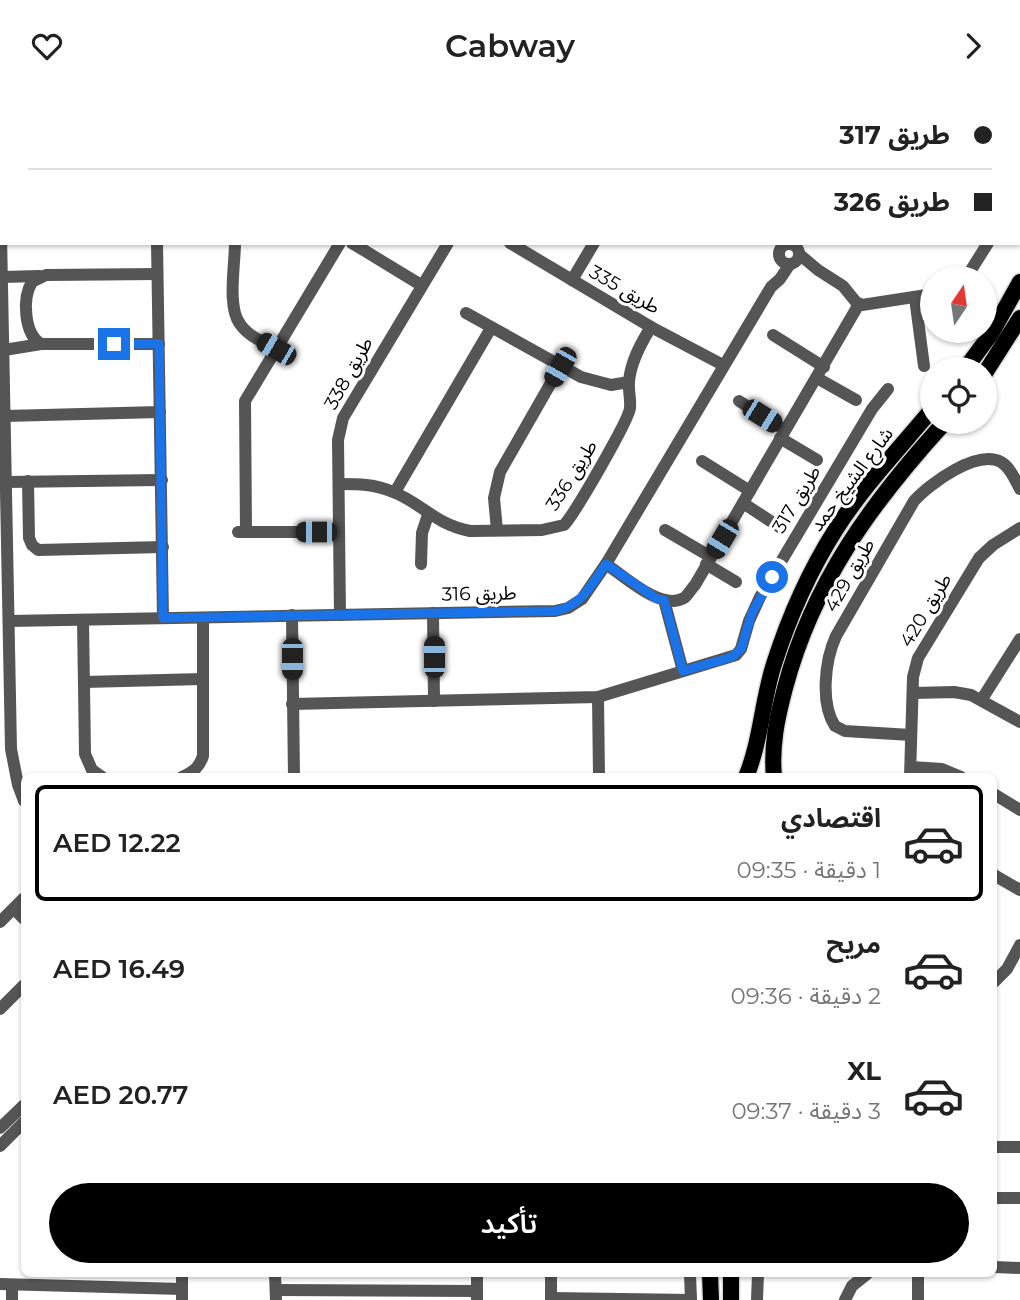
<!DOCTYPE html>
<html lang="ar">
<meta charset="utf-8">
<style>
:root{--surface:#fff;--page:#f2f2f2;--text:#222;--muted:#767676;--line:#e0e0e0;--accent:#000}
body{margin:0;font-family:Montserrat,"Noto Sans Arabic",sans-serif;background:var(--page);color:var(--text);direction:rtl;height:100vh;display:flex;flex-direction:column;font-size:26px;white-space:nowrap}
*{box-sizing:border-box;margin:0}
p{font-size:23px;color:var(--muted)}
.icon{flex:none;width:38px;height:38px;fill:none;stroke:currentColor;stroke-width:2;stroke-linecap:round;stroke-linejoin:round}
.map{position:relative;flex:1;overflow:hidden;direction:ltr}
.drawer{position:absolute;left:21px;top:682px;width:976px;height:504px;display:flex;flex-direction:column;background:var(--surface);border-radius:10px;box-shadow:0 2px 5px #0004;direction:rtl}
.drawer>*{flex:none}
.banner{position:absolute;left:0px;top:0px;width:1020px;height:154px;box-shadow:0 2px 5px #0004;direction:rtl;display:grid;align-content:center;height:154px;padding:0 28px;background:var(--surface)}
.needle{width:46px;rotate:13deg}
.buttons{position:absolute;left:920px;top:175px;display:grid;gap:14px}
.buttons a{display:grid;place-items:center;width:77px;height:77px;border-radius:50%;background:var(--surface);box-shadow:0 2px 5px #0004;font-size:35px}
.end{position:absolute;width:32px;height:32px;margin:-16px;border:9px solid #1a73e8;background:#fff;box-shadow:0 0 0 4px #fff}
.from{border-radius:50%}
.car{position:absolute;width:21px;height:42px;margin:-21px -10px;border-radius:9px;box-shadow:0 0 5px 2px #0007;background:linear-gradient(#222 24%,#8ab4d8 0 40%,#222 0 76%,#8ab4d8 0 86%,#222 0)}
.banner b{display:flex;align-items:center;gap:24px;height:66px;font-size:26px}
.banner b+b{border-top:2px solid var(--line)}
.banner i{width:18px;height:18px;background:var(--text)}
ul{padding:12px 0 0;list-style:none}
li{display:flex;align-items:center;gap:21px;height:116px;margin:0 14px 10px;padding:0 14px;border:4px solid transparent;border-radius:10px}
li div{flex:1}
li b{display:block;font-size:26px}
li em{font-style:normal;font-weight:600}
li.current{border-color:var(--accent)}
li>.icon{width:63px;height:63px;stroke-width:1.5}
.action{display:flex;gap:14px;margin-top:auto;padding:14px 28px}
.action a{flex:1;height:80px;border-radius:42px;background:var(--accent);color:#fff;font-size:28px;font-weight:600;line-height:80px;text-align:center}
header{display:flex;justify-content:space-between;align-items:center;height:91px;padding:0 28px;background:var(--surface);font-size:32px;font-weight:600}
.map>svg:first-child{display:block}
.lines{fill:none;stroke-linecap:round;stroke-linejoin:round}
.major-casing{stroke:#dbdbdb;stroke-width:19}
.minor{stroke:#555;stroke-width:12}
.major{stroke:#000;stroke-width:16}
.route{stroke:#1a73e8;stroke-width:9}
.labels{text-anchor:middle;stroke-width:6;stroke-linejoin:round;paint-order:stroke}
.street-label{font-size:19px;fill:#000;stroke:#fff}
</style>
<header><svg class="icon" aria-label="forward" viewBox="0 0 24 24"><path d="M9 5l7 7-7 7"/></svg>Cabway<svg class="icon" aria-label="heart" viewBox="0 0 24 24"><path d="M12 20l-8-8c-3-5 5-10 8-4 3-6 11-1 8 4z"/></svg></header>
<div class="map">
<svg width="1020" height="1209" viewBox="0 0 1020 1209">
<rect width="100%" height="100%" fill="#fff"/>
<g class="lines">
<defs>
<g id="major">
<path d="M965,278L991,243L1020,191"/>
<path d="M985,282L1020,227"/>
<path d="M746,686C761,650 762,610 774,573C789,526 810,479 836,438C864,394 900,357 933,317"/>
<path d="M774,686C771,655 777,627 785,597C813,491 873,410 945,331"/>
<path d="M710,1183L711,1209"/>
<path d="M731,1209V1183"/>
</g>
</defs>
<use href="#major" class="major-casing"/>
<g class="minor">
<path d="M155,0V2"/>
<path d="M236,0V2"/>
<path d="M317,0V2"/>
<path d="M442,0V2"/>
<path d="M525,0L527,2"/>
<path d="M674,0L675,2"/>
<path d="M576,2L577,0"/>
<path d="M789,2L790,0"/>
<path d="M887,2L888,0"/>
<path d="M1017,2L1018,0"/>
<path d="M0,47H2"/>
<path d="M0,92L11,658L18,694L24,710"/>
<path d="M1018,102L1020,100"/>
<path d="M157,152L163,527"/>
<path d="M235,152C235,174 227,216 240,233C248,245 263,251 276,258"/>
<path d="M352,152L421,194"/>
<path d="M510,152L651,236L723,274"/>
<circle cx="789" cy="163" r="10"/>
<path d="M799,163L818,179L843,195L856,211L862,214L933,203"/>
<path d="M157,183L46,184L32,191C22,207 24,243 41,253H159"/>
<path d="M2,186L40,185"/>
<path d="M966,187L988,152"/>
<path d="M572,189L594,152"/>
<path d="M915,207L924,275"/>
<path d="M466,222L581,286L611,294L629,291"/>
<path d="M773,244L824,276"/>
<path d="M4,259L41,253"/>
<path d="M817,287L856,309"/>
<path d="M739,310L785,339"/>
<path d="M5,325L160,321"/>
<path d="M780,347L817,369"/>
<path d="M702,370L750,400"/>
<path d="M28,390L29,447L32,454L38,459L163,456"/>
<path d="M6,391L162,389"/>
<path d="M339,393C358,393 375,393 393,401C422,412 434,433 470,440L542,439L564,434C574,424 629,329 630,317C631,308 628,299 629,290C631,270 641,252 651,236"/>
<path d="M395,401L491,237"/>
<path d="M743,412L781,437"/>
<path d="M497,439L494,407L500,381L560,276"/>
<path d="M665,439L711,466"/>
<path d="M238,441H339"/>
<path d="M246,441L245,310L340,152"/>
<path d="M421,473L422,442L428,424"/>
<path d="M606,473C625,486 661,520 684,507C688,504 691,498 695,494L859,213"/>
<path d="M706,473L736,491"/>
<path d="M664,509L683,580"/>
<path d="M433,522L434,610"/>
<path d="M292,524L294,686"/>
<path d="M340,524L338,349L343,327L448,152"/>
<path d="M83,529L85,663L92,679L102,686"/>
<path d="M9,530L555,520L568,517L582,508L606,473L771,196L780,188L790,173"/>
<path d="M84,591L203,588"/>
<path d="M913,602L954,601L971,604L1020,631"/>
<path d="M598,606L599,686"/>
<path d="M982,608L1020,548"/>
<path d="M292,613L598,606L736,564L741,558L749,530L760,506L872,318L888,298"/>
<path d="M911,644L845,640L835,635C820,612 825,569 836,545L914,410C929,393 977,358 1001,371C1011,377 1015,389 1020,398"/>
<path d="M911,676L942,678L961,686"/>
<path d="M182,686C193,681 199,677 203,665V527"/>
<path d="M910,686L913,586L918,567L979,467L993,454L1020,437"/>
<path d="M994,703L1020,719"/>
<path d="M994,784L1020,799"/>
<path d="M14,818L24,828"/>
<path d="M0,831L24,807"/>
<path d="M994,891L1007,878L1020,854"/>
<path d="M0,918L24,894"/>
<path d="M0,1037L24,1014"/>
<path d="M0,1055L24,1031"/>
<path d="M994,1056H1020"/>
<path d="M994,1107H1020"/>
<path d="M994,1176L1020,1177"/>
<path d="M275,1183L276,1209"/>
<path d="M690,1183L691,1209"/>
<path d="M918,1183V1209"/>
<path d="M0,1193L182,1198"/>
<path d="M276,1199L477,1200"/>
<path d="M551,1207L691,1209"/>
<path d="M12,1209V1194"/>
<path d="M182,1209V1183"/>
<path d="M477,1209V1183"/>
<path d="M551,1209V1183"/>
<path d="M757,1209L758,1183"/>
<path d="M845,1209L852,1195L867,1183"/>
</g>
<use href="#major" class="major"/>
</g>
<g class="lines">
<path class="route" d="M114,253H159L163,527L555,520C582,515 591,494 606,473L657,508L664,509L683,580L732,566L741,558L752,522L772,486"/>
</g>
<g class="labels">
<g class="street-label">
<text transform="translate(625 198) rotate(30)" y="7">طريق 335</text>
<text transform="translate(348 282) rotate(-61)" y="7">طريق 338</text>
<text transform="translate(571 384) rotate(-58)" y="7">طريق 336</text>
<text transform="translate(851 388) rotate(-53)" y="7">شارع الشيخ حمد</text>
<text transform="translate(796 408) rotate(-59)" y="7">طريق 317</text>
<text transform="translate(849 484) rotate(-60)" y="7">طريق 429</text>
<text transform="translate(479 502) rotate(-1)" y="7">طريق 316</text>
<text transform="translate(925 519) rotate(-59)" y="7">طريق 420</text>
</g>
</g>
</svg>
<div class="buttons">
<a><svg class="needle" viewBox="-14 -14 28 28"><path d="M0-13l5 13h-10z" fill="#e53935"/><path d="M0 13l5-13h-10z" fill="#767676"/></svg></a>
<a><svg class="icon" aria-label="locate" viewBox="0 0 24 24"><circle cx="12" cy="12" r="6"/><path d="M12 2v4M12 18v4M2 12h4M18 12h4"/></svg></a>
</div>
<i class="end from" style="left:772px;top:486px"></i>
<i class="end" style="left:114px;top:253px"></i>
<i class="car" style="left:276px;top:258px;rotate:300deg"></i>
<i class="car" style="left:560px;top:276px;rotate:210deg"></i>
<i class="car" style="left:762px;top:325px;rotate:122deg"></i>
<i class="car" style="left:316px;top:441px;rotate:270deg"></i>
<i class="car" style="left:722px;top:448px;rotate:211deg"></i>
<i class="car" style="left:434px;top:566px;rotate:0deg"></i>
<i class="car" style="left:292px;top:568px;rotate:180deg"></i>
<div class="banner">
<b><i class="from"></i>طريق 317</b>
<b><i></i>طريق 326</b>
</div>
<section class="drawer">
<ul>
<li class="current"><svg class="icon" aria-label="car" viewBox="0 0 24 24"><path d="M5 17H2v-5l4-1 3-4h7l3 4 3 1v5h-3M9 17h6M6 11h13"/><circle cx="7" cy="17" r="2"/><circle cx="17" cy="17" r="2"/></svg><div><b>اقتصادي</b><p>1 دقيقة · 09:35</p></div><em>AED 12.22</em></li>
<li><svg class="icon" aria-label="car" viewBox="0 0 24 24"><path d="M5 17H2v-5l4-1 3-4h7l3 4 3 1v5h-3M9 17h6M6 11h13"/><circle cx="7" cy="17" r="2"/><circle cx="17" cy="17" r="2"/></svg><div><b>مريح</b><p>2 دقيقة · 09:36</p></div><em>AED 16.49</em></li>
<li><svg class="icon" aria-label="car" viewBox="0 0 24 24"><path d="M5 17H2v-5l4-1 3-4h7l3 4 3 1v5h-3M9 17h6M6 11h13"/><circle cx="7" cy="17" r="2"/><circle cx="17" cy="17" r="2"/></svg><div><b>XL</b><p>3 دقيقة · 09:37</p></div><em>AED 20.77</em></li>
</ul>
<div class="action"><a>تأكيد</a></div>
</section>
</div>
